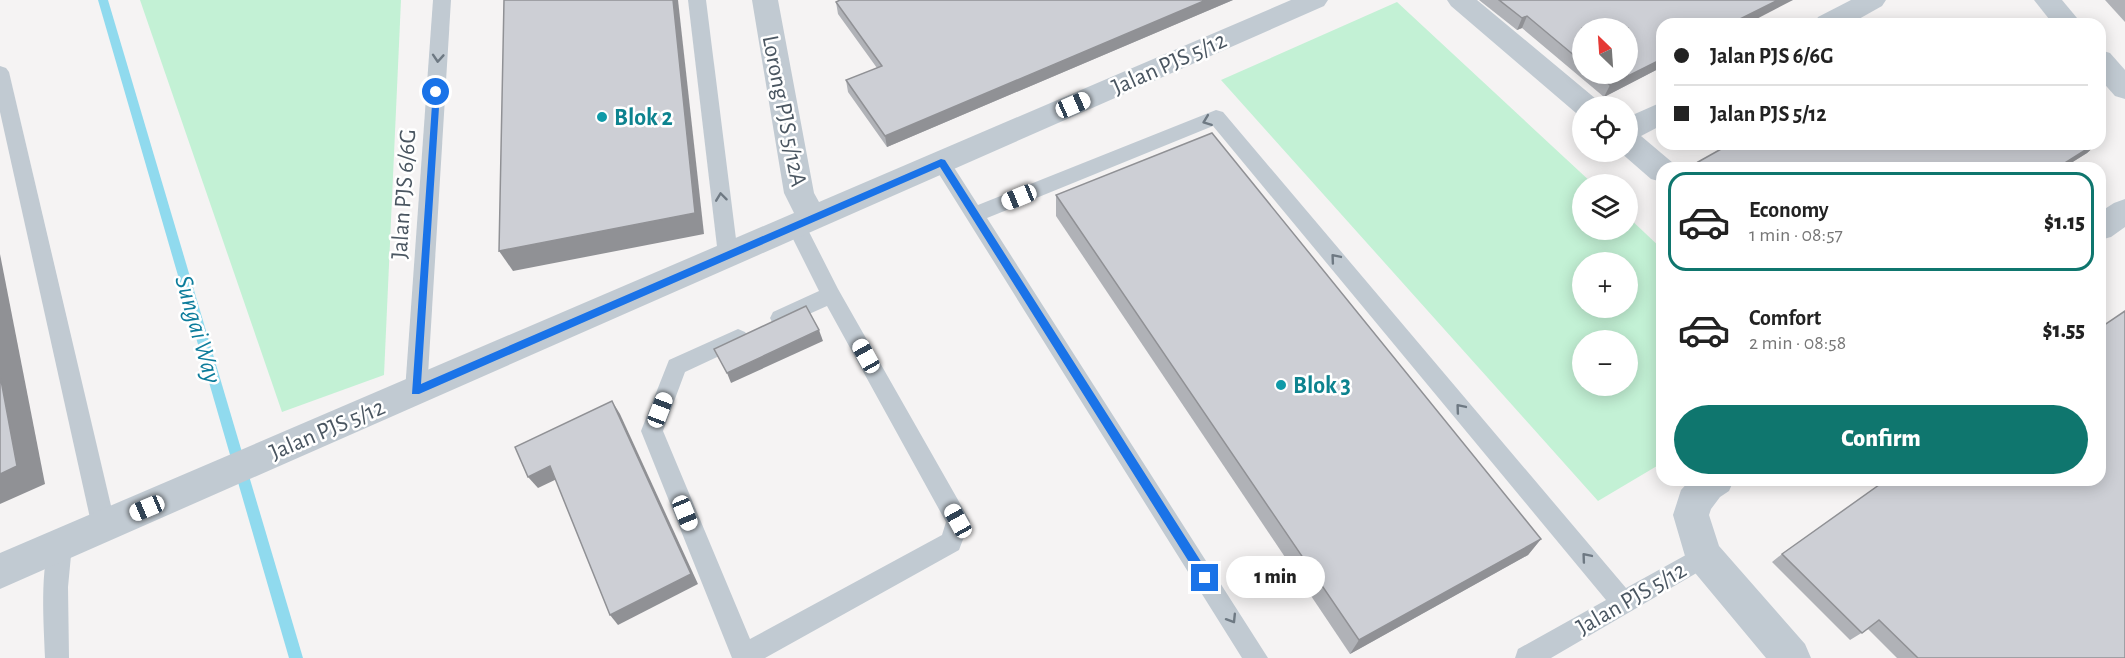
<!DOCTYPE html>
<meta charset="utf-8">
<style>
:root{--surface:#fff;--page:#f6f6f6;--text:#222;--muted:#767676;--line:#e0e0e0;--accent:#0f766e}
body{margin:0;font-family:"Alegreya Sans",sans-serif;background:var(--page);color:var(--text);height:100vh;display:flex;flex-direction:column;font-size:22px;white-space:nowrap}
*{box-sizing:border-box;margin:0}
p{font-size:20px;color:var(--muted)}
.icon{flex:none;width:33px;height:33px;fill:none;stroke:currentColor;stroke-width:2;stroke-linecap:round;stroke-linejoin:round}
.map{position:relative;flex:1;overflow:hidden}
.drawer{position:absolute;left:1656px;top:162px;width:450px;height:324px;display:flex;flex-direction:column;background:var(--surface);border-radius:18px;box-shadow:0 3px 15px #0003}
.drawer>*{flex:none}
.hud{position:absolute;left:1656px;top:18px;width:450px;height:132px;border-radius:18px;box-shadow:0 3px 15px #0003;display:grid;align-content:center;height:132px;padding:0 18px;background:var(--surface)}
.needle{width:39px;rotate:335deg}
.fabs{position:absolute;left:1572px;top:18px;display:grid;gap:12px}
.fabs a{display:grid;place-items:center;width:66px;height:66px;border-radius:50%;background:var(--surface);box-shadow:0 3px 15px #0003;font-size:30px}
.end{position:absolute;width:27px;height:27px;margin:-14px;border:8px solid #1a73e8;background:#fff;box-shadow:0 0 0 3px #fff}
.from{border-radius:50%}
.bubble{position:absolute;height:42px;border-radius:21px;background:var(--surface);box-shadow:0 3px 15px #0003;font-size:20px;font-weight:800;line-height:42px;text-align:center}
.car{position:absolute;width:18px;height:36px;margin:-18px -9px;border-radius:8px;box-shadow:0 0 4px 2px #0007;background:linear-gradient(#fff 24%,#345 0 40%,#fff 0 76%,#345 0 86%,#fff 0)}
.hud b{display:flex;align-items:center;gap:21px;height:57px;font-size:22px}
.hud b+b{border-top:2px solid var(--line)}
.hud i{width:15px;height:15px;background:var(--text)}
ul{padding:10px 0 0;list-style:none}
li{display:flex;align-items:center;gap:18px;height:99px;margin:0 12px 9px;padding:0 6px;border:3px solid transparent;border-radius:18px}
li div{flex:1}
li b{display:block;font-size:22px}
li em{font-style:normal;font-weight:800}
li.selected{border-color:var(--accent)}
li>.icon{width:54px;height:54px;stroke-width:1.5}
.primary-button{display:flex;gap:12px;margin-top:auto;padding:12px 18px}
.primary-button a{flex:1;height:69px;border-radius:36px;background:var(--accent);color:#fff;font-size:24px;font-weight:800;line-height:69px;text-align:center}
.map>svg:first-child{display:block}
.green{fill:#c3f1d5;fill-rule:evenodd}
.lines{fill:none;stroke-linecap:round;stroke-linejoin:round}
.stream{fill:#90daee;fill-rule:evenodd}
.service{fill:#c1cad2;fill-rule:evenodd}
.minor{fill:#c1cad2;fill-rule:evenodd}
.tertiary{fill:#c1cad2;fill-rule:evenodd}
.wall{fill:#b0b2b7;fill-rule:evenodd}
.shaded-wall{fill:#909195}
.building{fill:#cdcfd5;stroke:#909195;stroke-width:1.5}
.oneway{stroke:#6e7983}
.route{fill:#1a73e8}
.culture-dot{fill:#0f9aa8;stroke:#fff;stroke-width:2}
.labels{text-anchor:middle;stroke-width:5;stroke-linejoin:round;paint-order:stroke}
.street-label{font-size:24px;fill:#4a5661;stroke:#fff}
.culture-label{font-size:24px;font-weight:bold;fill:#0d838f;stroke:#fff;text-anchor:start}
.water-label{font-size:26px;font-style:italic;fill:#0c7c9b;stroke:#fff}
</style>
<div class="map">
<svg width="2125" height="658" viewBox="0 0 2125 658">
<rect width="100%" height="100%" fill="#f5f3f3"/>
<g class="green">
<path d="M140,0H401L384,375L282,412Z"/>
<path d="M1397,2L1593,184H1582V230H1628V217L1662,249V463L1598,501L1221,80ZM1582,262H1628V308H1582ZM1582,340H1628V386H1582Z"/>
</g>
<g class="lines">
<path class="stream" d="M98,0H108L303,658H289Z"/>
<g class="service">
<path d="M433,0H451L427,391L424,398L416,400L408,398L405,391Z"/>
<path d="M688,0H706L738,255L735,261L728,263L721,261L718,255Z"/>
<path d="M0,66L6,68L9,72L116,527L112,535L104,538L96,535L92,527L0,112Z"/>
<path d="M1216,110L1223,112L1626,588L1704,545L1712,548L1716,556L1712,564L1551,658H1515L1518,649L1606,600L1213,126L987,218L1268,658H1242L932,163L934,158L941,156L948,158L978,205Z"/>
<path d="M796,217L803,220L838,289L970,521L959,550L765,658H732L641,431L669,360L738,329L745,332L749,338L745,344L685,372L663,431L750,639L942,535L946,522L827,306L780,327L773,324L770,318L773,312L819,291L786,225L789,220Z"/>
<path d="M60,534L68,537L72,545L68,587L69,658H45C44,625 39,567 52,537Z"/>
</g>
<g class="minor">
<path d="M752,0H778L814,193L819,202L1291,0H1328L1324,6L0,589V553L794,213L784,193Z"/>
<path d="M1447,0H1477L1596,99L1600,106H1582V115L1576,113L1451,6Z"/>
<path d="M1851,0H1886L1882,6L1850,24H1814L1818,17Z"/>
<path d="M1662,102V125L1641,136L1673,163L1675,168H1662V182L1651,179L1620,152H1628V117Z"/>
<path d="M2125,199V227L2111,237L2100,240V212L2114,203Z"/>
<path d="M1690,480H1734L1729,491L1720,497L1711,509L1709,515L1719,546L1805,644L1811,658H1766L1691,568L1685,556L1673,515L1681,490Z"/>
</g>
<g class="tertiary">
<path d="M2034,0H2062L2082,24H2053Z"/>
<path d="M2100,50L2110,53L2125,70V99L2115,96L2100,79Z"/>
</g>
</g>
<g class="wall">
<path d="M1233,0L887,147L848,92L846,80L877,68L838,14L836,2Z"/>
<path d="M1479,0H1793L1662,24V67L1604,97L1522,28L1517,30ZM1582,28L1628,74H1582Z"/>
<path d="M2105,0H2125V22Z"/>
<path d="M1730,144H2097L2087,153L2063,168H1694L1698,162Z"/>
<path d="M1056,195L1541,539L1528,555L1350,654L1056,216Z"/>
<path d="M1782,554L2125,658H1897L1868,629L1850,640L1772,562Z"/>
</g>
<g class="shaded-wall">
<path d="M673,0H678L704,234L513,271L499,251Z"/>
<path d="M1206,0H1233L887,147L885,136Z"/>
<path d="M1778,0H1793L1747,24H1730Z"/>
<path d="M1527,16L1522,28L1517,30L1522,18Z"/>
<path d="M1662,59V67L1604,97L1610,85Z"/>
<path d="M2095,144H2097L2087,153L2063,168H2057Z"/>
<path d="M0,254L45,484L0,504Z"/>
<path d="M819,330L823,341L731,383L727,373Z"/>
<path d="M612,401L620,414L698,584L618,625L610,615Z"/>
<path d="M550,466L559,478L538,488L528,477Z"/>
<path d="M1541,539L1528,555L1350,654L1359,640Z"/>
</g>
<g class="building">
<path d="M504,0H673L695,213L499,251Z"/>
<path d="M840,0H1206L885,136L846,80L882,66L836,2Z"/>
<path d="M1499,0H1778L1730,24H1662V59L1610,85L1597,74H1628V28H1582V62L1527,16L1522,18Z"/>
<path d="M1956,20L1963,24H1948Z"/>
<path d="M1212,133L1541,539L1359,640L1056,195Z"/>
<path d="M1730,144H2095L2057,168H1705L1698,162Z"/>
<path d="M806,306L819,330L727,373L714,349Z"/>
<path d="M2125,311V658H1918L1879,620L1862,633L1782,554L1886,480H2100V328Z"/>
<path d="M0,375L17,466L0,474Z"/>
<path d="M612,401L691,574L610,615L550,466L528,477L515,447Z"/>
</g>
<defs><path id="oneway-chevron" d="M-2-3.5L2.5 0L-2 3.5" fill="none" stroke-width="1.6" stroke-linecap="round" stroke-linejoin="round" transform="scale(1.5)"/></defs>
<g class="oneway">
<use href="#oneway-chevron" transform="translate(438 58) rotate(94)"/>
<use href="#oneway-chevron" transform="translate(1207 121) rotate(159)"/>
<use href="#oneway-chevron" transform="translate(721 197) rotate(-97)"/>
<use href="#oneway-chevron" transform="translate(1335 258) rotate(-130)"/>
<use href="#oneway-chevron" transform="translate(1460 408) rotate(-130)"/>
<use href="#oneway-chevron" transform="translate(1586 557) rotate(-130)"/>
<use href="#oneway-chevron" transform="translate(1232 619) rotate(58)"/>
</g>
<path class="route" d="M433,90L440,92L421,384L941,159L945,160L1209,574V581H1201L940,167L419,394H412Z"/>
<g class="culture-dot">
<circle cx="602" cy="117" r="6"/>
<circle cx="1281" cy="385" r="6"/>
</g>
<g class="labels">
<g class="street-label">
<text transform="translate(1169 63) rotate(-24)" y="8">Jalan PJS 5/12</text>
<text transform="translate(785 111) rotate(79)" y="8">Lorong PJS 5/12A</text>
<text transform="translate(403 194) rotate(-86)" y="8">Jalan PJS 6/6G</text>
<text transform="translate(327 429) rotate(-23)" y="8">Jalan PJS 5/12</text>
<text transform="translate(1631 598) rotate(-30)" y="8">Jalan PJS 5/12</text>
</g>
<g class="culture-label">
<text x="614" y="125">Blok 2</text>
<text x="1293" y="393">Blok 3</text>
</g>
<g class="water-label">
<text transform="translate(199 329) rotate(74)" y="9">Sungai Way</text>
</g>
</g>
</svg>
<div class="fabs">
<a><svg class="needle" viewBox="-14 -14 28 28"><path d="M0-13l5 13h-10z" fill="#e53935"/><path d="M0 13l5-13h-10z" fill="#767676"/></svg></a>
<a><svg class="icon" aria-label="locate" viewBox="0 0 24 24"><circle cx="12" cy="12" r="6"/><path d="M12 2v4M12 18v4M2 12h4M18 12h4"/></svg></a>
<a><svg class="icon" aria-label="layers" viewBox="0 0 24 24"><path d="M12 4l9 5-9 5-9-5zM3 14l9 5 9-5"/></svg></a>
<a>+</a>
<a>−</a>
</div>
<i class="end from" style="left:436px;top:92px"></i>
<i class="end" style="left:1205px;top:578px"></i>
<div class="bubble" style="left:1226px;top:556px;width:99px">1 min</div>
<i class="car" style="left:1073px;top:105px;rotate:66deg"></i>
<i class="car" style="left:1019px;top:197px;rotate:248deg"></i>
<i class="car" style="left:866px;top:356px;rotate:331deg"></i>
<i class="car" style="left:660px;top:410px;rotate:21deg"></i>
<i class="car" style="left:147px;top:508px;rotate:247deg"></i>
<i class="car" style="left:685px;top:513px;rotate:158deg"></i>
<i class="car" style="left:958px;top:521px;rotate:331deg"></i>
<div class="hud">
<b><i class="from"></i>Jalan PJS 6/6G</b>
<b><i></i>Jalan PJS 5/12</b>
</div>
<section class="drawer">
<ul>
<li class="selected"><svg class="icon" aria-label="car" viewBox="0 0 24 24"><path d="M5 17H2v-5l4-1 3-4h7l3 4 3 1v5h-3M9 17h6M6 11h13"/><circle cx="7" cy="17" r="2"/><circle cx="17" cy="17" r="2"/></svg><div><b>Economy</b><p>1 min · 08:57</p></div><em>$1.15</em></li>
<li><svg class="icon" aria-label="car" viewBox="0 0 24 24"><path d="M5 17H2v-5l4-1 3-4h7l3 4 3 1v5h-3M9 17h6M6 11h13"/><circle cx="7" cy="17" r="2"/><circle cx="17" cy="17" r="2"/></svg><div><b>Comfort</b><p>2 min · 08:58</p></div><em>$1.55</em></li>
</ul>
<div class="primary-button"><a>Confirm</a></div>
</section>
</div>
